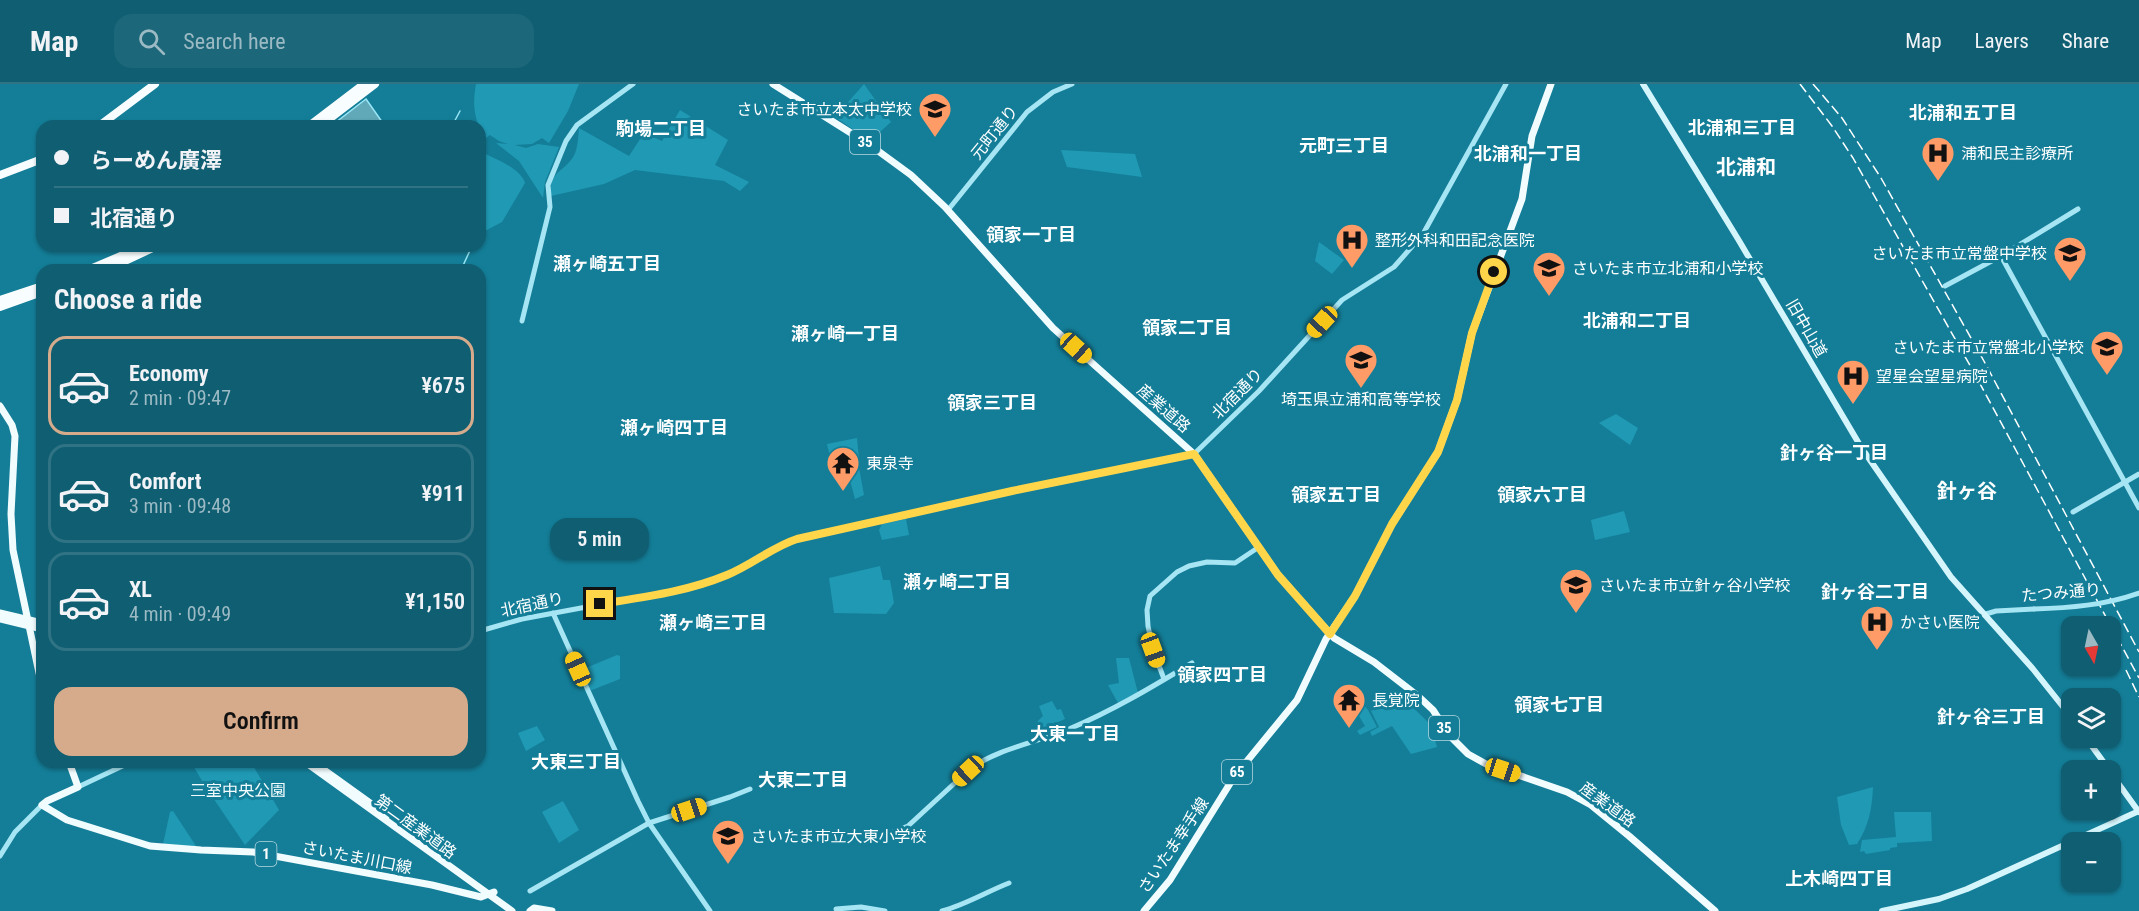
<!DOCTYPE html>
<meta charset="utf-8">
<style>
:root{--surface:#0f5e72;--page:#1d677a;--text:#f1f3f6;--muted:#9bbac4;--line:#2f7384;--accent:#d6ab8b}
body{margin:0;font-family:"Roboto Condensed","Noto Sans JP",sans-serif;background:var(--page);color:var(--text);height:100vh;display:flex;flex-direction:column;font-size:22px;white-space:nowrap}
*{box-sizing:border-box;margin:0}
p{font-size:20px;color:var(--muted)}
.icon{flex:none;width:33px;height:33px;fill:none;stroke:currentColor;stroke-width:2;stroke-linecap:round;stroke-linejoin:round}
.map{position:relative;flex:1;overflow:hidden}
.details{position:absolute;left:36px;top:180px;width:450px;height:504px;display:flex;flex-direction:column;background:var(--surface);border-radius:18px;box-shadow:0 2px 4px #0004}
.details>*{flex:none}
.hud{position:absolute;left:36px;top:36px;width:450px;height:132px;border-radius:18px;box-shadow:0 2px 4px #0004;display:grid;align-content:center;height:132px;padding:0 18px;background:var(--surface)}
.needle{width:39px;rotate:171deg}
.fabs{position:absolute;left:2061px;top:532px;display:grid;gap:12px}
.fabs a{display:grid;place-items:center;width:60px;height:60px;border-radius:12px;background:var(--surface);box-shadow:0 2px 4px #0004;font-size:30px}
.end{position:absolute;width:27px;height:27px;margin:-14px;border:8px solid #ffd54a;background:#111;box-shadow:0 0 0 3px #111}
.from{border-radius:50%}
.bubble{position:absolute;height:42px;border-radius:18px;background:var(--surface);box-shadow:0 2px 4px #0004;font-size:20px;font-weight:600;line-height:42px;text-align:center}
.car{position:absolute;width:18px;height:36px;margin:-18px -9px;border-radius:8px;box-shadow:0 0 4px 2px #0007;background:linear-gradient(#f5c518 24%,#345 0 40%,#f5c518 0 76%,#345 0 86%,#f5c518 0)}
.hud b{display:flex;align-items:center;gap:21px;height:57px;font-size:22px}
.hud b+b{border-top:2px solid var(--line)}
.hud i{width:15px;height:15px;background:var(--text)}
ul{padding:0;list-style:none}
li{display:flex;align-items:center;gap:18px;height:99px;margin:0 12px 9px;padding:0 6px;border:3px solid var(--line);border-radius:18px}
li div{flex:1}
li b{display:block;font-size:22px}
li em{font-style:normal;font-weight:600}
li.selected{border-color:var(--accent)}
li>.icon{width:54px;height:54px;stroke-width:1.5}
h2{padding:0 18px;font-size:27px;line-height:72px}
.cta{display:flex;gap:12px;margin-top:auto;padding:12px 18px}
.cta a{flex:1;height:69px;border-radius:18px;background:var(--accent);color:#111;font-size:24px;font-weight:600;line-height:69px;text-align:center}
header{display:flex;align-items:center;gap:36px;box-sizing:border-box;height:84px;padding:0 30px;background:var(--surface);border-bottom:2px solid var(--line)}
header strong{font-size:28px}
nav{display:flex;gap:33px;margin-inline-start:auto;font-size:21px}
.search{width:420px;height:54px;background:var(--page);display:flex;align-items:center;gap:15px;box-sizing:border-box;padding:0 21px;border-radius:18px;color:var(--muted);font-size:22px}
.map>svg:first-child{display:block}
.green{fill:#2099b4}
.water{fill:#61a8b8;stroke:#98e6f6;stroke-width:1.5}
.lines{fill:none;stroke-linecap:round;stroke-linejoin:round}
.stream{stroke:#98e6f6;stroke-width:1.5}
.tertiary{stroke:#a6e5f3;stroke-width:5}
.secondary{stroke:#d5f5fc;stroke-width:6}
.primary{stroke:#f1fcff;stroke-width:7}
.trunk{stroke:#f8feff;stroke-width:8}
.rail{stroke:#fff;stroke-width:1.5;stroke-dasharray:10 4.5;stroke-linecap:butt}
.tertiary-bridge{stroke:#a6e5f3;stroke-width:5}
.route{stroke:#ffd54a;stroke-width:8}
.labels{text-anchor:middle;stroke-width:6;stroke-linejoin:round;paint-order:stroke}
.shield{fill:#147e98;stroke:#b8d8e0;stroke-width:1.5}
.shield-label{font-size:15px;font-weight:bold;fill:#fff}
.poi-label{font-size:16px;fill:#fff;stroke:#147e98;text-anchor:start}
.street-label{font-size:16px;fill:#fff;stroke:#147e98}
.park-label{font-size:16px;fill:#f3fcfe;stroke:#147e98}
.neighbourhood-label{font-size:18px;font-weight:bold;fill:#fff;stroke:#147e98}
.quarter-label{font-size:20px;font-weight:bold;fill:#fff;stroke:#147e98}
</style>
<header>
<strong>Map</strong>
<div class="search"><svg class="icon" aria-label="search" viewBox="0 0 24 24"><circle cx="10" cy="10" r="6"/><path d="M15 15l6 6"/></svg>Search here</div>
<nav><a>Map</a><a>Layers</a><a>Share</a></nav>
</header>
<div class="map">
<svg width="2139" height="827" viewBox="0 0 2139 827">
<rect width="100%" height="100%" fill="#147e98"/>
<g class="green">
<path d="M476,0H579L568,27L549,59L542,54L532,60L515,61L526,64L538,60L559,63L545,98L543,114L519,77L496,59L508,60L499,57L490,51L486,54C474,37 472,22 476,0Z"/>
<path d="M864,0L891,38L870,57L835,33Z"/>
<path d="M680,26L728,56L715,81L749,98L740,107L724,97L635,86L604,100L551,112C549,90 559,90 571,76C578,68 578,54 579,44L629,72L644,49L662,57Z"/>
<path d="M1061,66L1135,70L1142,93L1067,83Z"/>
<path d="M480,67C494,75 520,83 525,99L502,138L485,147L480,144Z"/>
<path d="M1319,158L1344,176L1332,190L1315,177Z"/>
<path d="M1616,330L1638,344L1630,361L1599,339Z"/>
<path d="M857,354L859,375L832,381L827,360Z"/>
<path d="M858,378L864,411L855,415L846,381Z"/>
<path d="M1624,427L1630,448L1595,456L1591,436Z"/>
<path d="M906,435L909,451L882,456L879,446L882,440Z"/>
<path d="M880,482L883,496H890L894,519L886,530L834,529L829,494Z"/>
<path d="M617,571L620,572V595L592,606L590,605L581,586Z"/>
<path d="M1116,574H1129L1138,609L1118,619L1108,601L1119,599Z"/>
<path d="M1350,605L1368,626L1377,643L1360,651L1357,647L1365,642L1350,617L1344,620L1339,612Z"/>
<path d="M1399,610L1431,641L1437,663L1411,670L1392,642L1372,652L1370,648L1379,643L1371,627Z"/>
<path d="M1052,617L1057,626L1061,625L1065,635L1058,638L1061,646L1045,652L1039,642L1035,640L1043,632L1039,622Z"/>
<path d="M537,642L545,656L526,667L518,649Z"/>
<path d="M191,678H251L279,726L245,761L205,702Z"/>
<path d="M1873,703C1872,725 1869,741 1857,760L1849,761L1841,741L1837,713Z"/>
<path d="M563,717L579,746L559,759L542,728Z"/>
<path d="M173,727L196,762L194,765L163,760L170,728Z"/>
<path d="M1894,728H1931L1932,757L1897,759V763L1890,764V766L1866,770L1864,767L1860,768L1862,756L1896,753Z"/>
</g>
<path class="water" d="M366,15L385,42H331Z"/>
<g class="lines">
<g class="stream">
<path d="M452,42L460,27"/>
<path d="M461,186L472,162"/>
</g>
<g class="tertiary">
<path d="M948,126L1027,28L1053,8L1072,0"/>
<path d="M2001,172L2139,424"/>
<path d="M1945,202L2001,172L2078,125"/>
<path d="M522,237L550,123L548,101L566,57L577,41L633,0"/>
<path d="M2073,428L2139,390"/>
<path d="M553,529L638,717L649,739L710,827"/>
<path d="M1986,530L1996,527L2034,525"/>
<path d="M480,547L522,535L694,503L731,489L773,465L797,455L1012,407L1194,370L1259,307L1342,216L1394,183L1423,150L1506,0"/>
<path d="M1164,595L1153,566L1148,542L1147,526L1150,512L1177,488L1189,482L1207,478L1235,479L1259,463"/>
<path d="M78,703L131,678"/>
<path d="M869,758L908,742L970,685C999,664 1036,659 1069,645C1112,627 1152,603 1192,579"/>
<path d="M0,772L15,748L42,721"/>
<path d="M530,807L649,739L730,713L750,705"/>
<path d="M836,825L861,823L885,827"/>
<path d="M942,827C965,821 986,808 1009,799"/>
</g>
<g class="secondary">
<path d="M1643,0L1738,155L1861,363L1951,493L2033,585L2072,634"/>
<path d="M2086,654L2110,687"/>
<path d="M2110,688L2139,728"/>
<path d="M1882,827L1939,815L1967,805L2139,727"/>
</g>
<g class="primary">
<path d="M773,0L870,61L911,91L945,123L1053,244L1194,370L1278,491L1334,554L1374,578L1418,612L1433,626L1450,652L1468,670L1486,680L1567,708L1591,721L1629,752L1715,827"/>
<path d="M0,322L12,341L15,352L11,430L13,466L42,603"/>
<path d="M0,529L42,539"/>
<path d="M0,535L42,545"/>
<path d="M69,678L78,703L47,717L42,721L67,736L150,762L201,766L253,768L432,801L481,813L494,808"/>
<path d="M305,678L512,827"/>
<path d="M313,678L387,731"/>
<path d="M530,827L534,824L552,827"/>
<path d="M1144,827L1170,796L1234,693L1297,616L1326,555L1355,512L1392,440L1438,368L1457,316L1472,249L1522,115L1532,52L1551,0"/>
</g>
<g class="trunk">
<path d="M99,42L155,0"/>
<path d="M309,42L364,0"/>
<path d="M320,42L375,0"/>
<path d="M0,91L42,75"/>
<path d="M88,186L144,162"/>
<path d="M106,186L157,162"/>
<path d="M0,216L42,202"/>
<path d="M0,223L42,208"/>
</g>
<g class="rail">
<path d="M1800,0L1832,42L1853,74L1972,285L2139,594"/>
<path d="M1813,0L1842,34L1881,94L1985,279L2139,568"/>
<path d="M2126,586L2139,613"/>
</g>
<path class="tertiary-bridge" d="M2034,525C2070,524 2105,521 2139,509"/>
</g>
<g class="lines">
<path class="route" d="M600,520C644,513 686,508 727,491C752,481 772,463 797,455L1012,407L1194,370L1278,491L1330,550L1355,512L1392,440L1438,368L1457,316L1472,249L1494,188"/>
</g>
<defs>
<symbol id="school-pin" viewBox="-11 -11 22 30"><path d="M0 17L-7.5 6A9.5 9.5 0 1 1 7.5 6Z" fill="#ff9b67" stroke="#147e98"/><path d="M0-5L7-2L0 1L-7-2ZM-4 1L0 2.5L4 1V4Q0 6-4 4Z" fill="#111"/></symbol>
<symbol id="hospital-pin" viewBox="-11 -11 22 30"><path d="M0 17L-7.5 6A9.5 9.5 0 1 1 7.5 6Z" fill="#ff9b67" stroke="#147e98"/><path d="M-5-5h3v3.5h4V-5h3V5h-3V1.5h-4V5h-3Z" fill="#111"/></symbol>
<symbol id="temple-pin" viewBox="-11 -11 22 30"><path d="M0 17L-7.5 6A9.5 9.5 0 1 1 7.5 6Z" fill="#ff9b67" stroke="#147e98"/><path d="M0-6L5-2H3V0L6.5 2.5H4V6H1.5V3h-3V6H-4V2.5H-6.5L-3 0V-2H-5Z" fill="#111"/></symbol>
</defs>
<g fill-rule="evenodd">
<use href="#school-pin" x="916" y="6" width="38" height="52"/>
<use href="#hospital-pin" x="1919" y="50" width="38" height="52"/>
<use href="#hospital-pin" x="1333" y="137" width="38" height="52"/>
<use href="#school-pin" x="2051" y="150" width="38" height="52"/>
<use href="#school-pin" x="1530" y="165" width="38" height="52"/>
<use href="#school-pin" x="2088" y="244" width="38" height="52"/>
<use href="#school-pin" x="1342" y="257" width="38" height="52"/>
<use href="#hospital-pin" x="1834" y="273" width="38" height="52"/>
<use href="#temple-pin" x="824" y="360" width="38" height="52"/>
<use href="#school-pin" x="1557" y="482" width="38" height="52"/>
<use href="#hospital-pin" x="1858" y="519" width="38" height="52"/>
<use href="#temple-pin" x="1330" y="597" width="38" height="52"/>
<use href="#school-pin" x="709" y="733" width="38" height="52"/>
</g>
<g class="labels">
<g class="shield">
<rect x="850" y="46" width="30" height="24" rx="4.5"/>
<rect x="1429" y="632" width="30" height="24" rx="4.5"/>
<rect x="1222" y="676" width="30" height="24" rx="4.5"/>
<rect x="255.5" y="758" width="21" height="24" rx="4.5"/>
</g>
<g class="shield-label">
<text x="865" y="63">35</text>
<text x="1444" y="649">35</text>
<text x="1237" y="693">65</text>
<text x="266" y="775">1</text>
</g>
<g class="poi-label">
<text x="912" y="31" text-anchor="end">さいたま市立本太中学校</text>
<text x="1961" y="75">浦和民主診療所</text>
<text x="1375" y="162">整形外科和田記念医院</text>
<text x="2047" y="175" text-anchor="end">さいたま市立常盤中学校</text>
<text x="1572" y="190">さいたま市立北浦和小学校</text>
<text x="2084" y="269" text-anchor="end">さいたま市立常盤北小学校</text>
<text x="1876" y="298">望星会望星病院</text>
<text x="1361" y="321" text-anchor="middle">埼玉県立浦和高等学校</text>
<text x="866" y="385">東泉寺</text>
<text x="1599" y="507">さいたま市立針ヶ谷小学校</text>
<text x="1900" y="544">かさい医院</text>
<text x="1372" y="622">長覚院</text>
<text x="751" y="758">さいたま市立大東小学校</text>
</g>
<g class="street-label">
<text transform="translate(994 48) rotate(-51)" y="6">元町通り</text>
<text transform="translate(1807 244) rotate(60)" y="6">旧中山道</text>
<text transform="translate(1237 309) rotate(-45)" y="6">北宿通り</text>
<text transform="translate(1164 324) rotate(41)" y="6">産業道路</text>
<text transform="translate(2061 508) rotate(-5)" y="6">たつみ通り</text>
<text transform="translate(532 520) rotate(-12)" y="6">北宿通り</text>
<text transform="translate(1608 720) rotate(36)" y="6">産業道路</text>
<text transform="translate(416 742) rotate(36)" y="6">第二産業道路</text>
<text transform="translate(1173 761) rotate(-56)" y="6">さいたま幸手線</text>
<text transform="translate(357 773) rotate(11)" y="6">さいたま川口線</text>
</g>
<g class="park-label">
<text x="238" y="712">三室中央公園</text>
</g>
<g class="neighbourhood-label">
<text x="1963" y="35">北浦和五丁目</text>
<text x="1742" y="50">北浦和三丁目</text>
<text x="661" y="51">駒場二丁目</text>
<text x="1344" y="68">元町三丁目</text>
<text x="1528" y="76">北浦和一丁目</text>
<text x="1031" y="157">領家一丁目</text>
<text x="607" y="186">瀬ヶ崎五丁目</text>
<text x="1637" y="243">北浦和二丁目</text>
<text x="1187" y="250">領家二丁目</text>
<text x="845" y="256">瀬ヶ崎一丁目</text>
<text x="992" y="325">領家三丁目</text>
<text x="674" y="350">瀬ヶ崎四丁目</text>
<text x="1834" y="375">針ヶ谷一丁目</text>
<text x="1336" y="417">領家五丁目</text>
<text x="1542" y="417">領家六丁目</text>
<text x="957" y="504">瀬ヶ崎二丁目</text>
<text x="1875" y="514">針ヶ谷二丁目</text>
<text x="713" y="545">瀬ヶ崎三丁目</text>
<text x="1222" y="597">領家四丁目</text>
<text x="1559" y="627">領家七丁目</text>
<text x="1991" y="639">針ヶ谷三丁目</text>
<text x="1075" y="656">大東一丁目</text>
<text x="576" y="684">大東三丁目</text>
<text x="803" y="702">大東二丁目</text>
<text x="1839" y="801">上木崎四丁目</text>
</g>
<g class="quarter-label">
<text x="1746" y="90">北浦和</text>
<text x="1967" y="414">針ヶ谷</text>
</g>
</g>
</svg>
<div class="fabs">
<a><svg class="needle" viewBox="-14 -14 28 28"><path d="M0-13l5 13h-10z" fill="#e53935"/><path d="M0 13l5-13h-10z" fill="#9bbac4"/></svg></a>
<a><svg class="icon" aria-label="layers" viewBox="0 0 24 24"><path d="M12 4l9 5-9 5-9-5zM3 14l9 5 9-5"/></svg></a>
<a>+</a>
<a>−</a>
</div>
<i class="end from" style="left:1494px;top:188px"></i>
<i class="end" style="left:600px;top:520px"></i>
<div class="bubble" style="left:550px;top:434px;width:99px">5 min</div>
<i class="car" style="left:1322px;top:238px;rotate:223deg"></i>
<i class="car" style="left:1076px;top:264px;rotate:132deg"></i>
<i class="car" style="left:1153px;top:566px;rotate:160deg"></i>
<i class="car" style="left:578px;top:585px;rotate:336deg"></i>
<i class="car" style="left:1503px;top:686px;rotate:108deg"></i>
<i class="car" style="left:968px;top:687px;rotate:227deg"></i>
<i class="car" style="left:689px;top:726px;rotate:72deg"></i>
<div class="hud">
<b><i class="from"></i>らーめん廣澤</b>
<b><i></i>北宿通り</b>
</div>
<section class="details">
<h2>Choose a ride</h2>
<ul>
<li class="selected"><svg class="icon" aria-label="car" viewBox="0 0 24 24"><path d="M5 17H2v-5l4-1 3-4h7l3 4 3 1v5h-3M9 17h6M6 11h13"/><circle cx="7" cy="17" r="2"/><circle cx="17" cy="17" r="2"/></svg><div><b>Economy</b><p>2 min · 09:47</p></div><em>¥675</em></li>
<li><svg class="icon" aria-label="car" viewBox="0 0 24 24"><path d="M5 17H2v-5l4-1 3-4h7l3 4 3 1v5h-3M9 17h6M6 11h13"/><circle cx="7" cy="17" r="2"/><circle cx="17" cy="17" r="2"/></svg><div><b>Comfort</b><p>3 min · 09:48</p></div><em>¥911</em></li>
<li><svg class="icon" aria-label="car" viewBox="0 0 24 24"><path d="M5 17H2v-5l4-1 3-4h7l3 4 3 1v5h-3M9 17h6M6 11h13"/><circle cx="7" cy="17" r="2"/><circle cx="17" cy="17" r="2"/></svg><div><b>XL</b><p>4 min · 09:49</p></div><em>¥1,150</em></li>
</ul>
<div class="cta"><a>Confirm</a></div>
</section>
</div>
